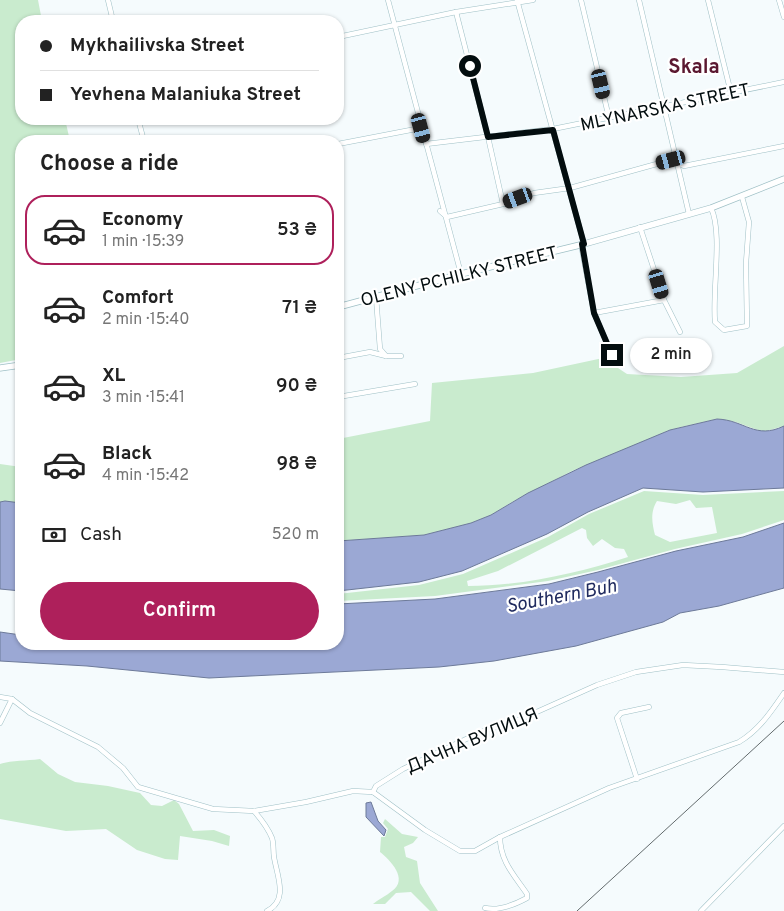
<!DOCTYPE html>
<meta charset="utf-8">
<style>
:root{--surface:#fff;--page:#f6f6f6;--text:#222;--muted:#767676;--line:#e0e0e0;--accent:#ae205b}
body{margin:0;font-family:Overpass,sans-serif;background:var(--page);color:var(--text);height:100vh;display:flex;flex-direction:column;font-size:19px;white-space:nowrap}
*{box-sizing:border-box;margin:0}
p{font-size:16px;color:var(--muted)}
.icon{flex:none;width:28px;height:28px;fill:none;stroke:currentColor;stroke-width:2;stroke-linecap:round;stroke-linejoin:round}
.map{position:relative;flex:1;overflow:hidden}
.drawer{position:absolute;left:15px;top:135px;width:329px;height:515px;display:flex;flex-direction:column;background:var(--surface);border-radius:20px;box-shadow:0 1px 4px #0004}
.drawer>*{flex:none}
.banner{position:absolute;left:15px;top:15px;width:329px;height:110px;border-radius:20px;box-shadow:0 1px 4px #0004;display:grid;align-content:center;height:110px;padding:0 25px;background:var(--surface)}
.end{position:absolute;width:22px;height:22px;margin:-11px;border:6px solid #030d0f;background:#fff;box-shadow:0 0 0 2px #fff}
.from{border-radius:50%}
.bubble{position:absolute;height:35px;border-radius:18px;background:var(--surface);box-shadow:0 1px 4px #0004;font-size:16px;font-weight:600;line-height:35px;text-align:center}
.car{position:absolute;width:15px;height:30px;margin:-15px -8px;border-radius:6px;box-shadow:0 0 4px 1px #0007;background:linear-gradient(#222 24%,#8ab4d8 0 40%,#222 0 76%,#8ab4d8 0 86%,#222 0)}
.banner b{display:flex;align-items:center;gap:18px;height:48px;font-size:19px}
.banner b+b{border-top:1px solid var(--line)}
.banner i{width:12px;height:12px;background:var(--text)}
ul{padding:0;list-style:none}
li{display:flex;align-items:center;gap:15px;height:70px;margin:0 10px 8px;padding:0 15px;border:2px solid transparent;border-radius:20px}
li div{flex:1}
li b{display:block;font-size:19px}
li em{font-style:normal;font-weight:600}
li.active{border-color:var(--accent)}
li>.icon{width:45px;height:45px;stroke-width:1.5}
h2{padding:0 25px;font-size:22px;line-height:60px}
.pay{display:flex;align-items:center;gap:12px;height:55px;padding:0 25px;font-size:19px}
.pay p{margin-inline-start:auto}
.cta{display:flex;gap:10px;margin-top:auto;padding:10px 25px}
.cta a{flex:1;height:58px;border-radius:30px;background:var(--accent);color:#fff;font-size:20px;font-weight:600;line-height:58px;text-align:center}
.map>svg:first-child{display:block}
.green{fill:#c9ebce;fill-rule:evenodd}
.water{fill:#9ba8d4;stroke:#6d7a99}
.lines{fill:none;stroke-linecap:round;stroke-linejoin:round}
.minor-casing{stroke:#9fc0c6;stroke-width:5.5}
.tertiary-casing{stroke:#9fc0c6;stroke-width:7}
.minor{stroke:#fff;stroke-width:4.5}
.tertiary{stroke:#fff;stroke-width:5.5}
.rail{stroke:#636b6d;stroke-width:1}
.route{stroke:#030d0f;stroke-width:6}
.labels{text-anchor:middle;stroke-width:4.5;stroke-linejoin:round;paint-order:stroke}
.street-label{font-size:18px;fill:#030d0f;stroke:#fff}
.water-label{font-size:19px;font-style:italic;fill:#202b5f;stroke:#fff}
.quarter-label{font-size:20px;font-weight:bold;fill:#5b1830;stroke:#fff}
</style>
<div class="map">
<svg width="784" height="911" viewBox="0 0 784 911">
<rect width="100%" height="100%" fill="#f5fbfd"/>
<g class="green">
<path d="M0,0H38L42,21H21V119H65L70,141H21V359L0,363Z"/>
<path d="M784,346V426L763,432L736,422L717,419L681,427L667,431L649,440L572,471L512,502L491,515L471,523L424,535L338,541V439L430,421L432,383L533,373L603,358L627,374L681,377L737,373Z"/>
<path d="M0,464L21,467V503L0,502Z"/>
<path d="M644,491L703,495L784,491V520L742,534L675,549L598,570L548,581L435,596L338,601V594L419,585L463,574L548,537L589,514ZM690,500L696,508L712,507L717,533L670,542L655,535C652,523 650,512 657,501L676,504ZM582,528L586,530L587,538L593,546L602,539L615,548L624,549L628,557C578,573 522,586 468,586L467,581L498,571Z"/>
<path d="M40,759L58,774L75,782L108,786L140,793L151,805L162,806L174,800L179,804L193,831L214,830L230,836L229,846L212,841L180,836L178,860L165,859L137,850L106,829L66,831L0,819V764C13,760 26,761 40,759Z"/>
<path d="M385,819L402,834L418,837L413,843L404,847L406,857L417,861L420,883L438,911H430L411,892L396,893L385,904H373C379,899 386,896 392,891C409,879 390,860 380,852L381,837H385L388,829L383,823Z"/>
</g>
<g class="water">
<path d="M717,419C745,420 755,440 784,426V488L703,492L643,488L588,512L547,534L462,571L419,582L338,591V541L424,535L471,523L491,515L528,493L586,465L670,430Z"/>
<path d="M5,501L21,503V591L0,589V502Z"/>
<path d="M784,523V588L719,606L680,613L663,622L576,646L494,661L439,667L209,678L87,666L0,661V632L21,635V644H338V604L435,599L549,584L598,572L676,551L743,537Z"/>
<path d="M371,802L378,821L386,830L384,836L366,817V803Z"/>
</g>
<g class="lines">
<defs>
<g id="minor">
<path d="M108,0L113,21"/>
<path d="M388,0L461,274"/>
<path d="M517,0L584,244"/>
<path d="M581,0L609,118"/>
<path d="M639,0L689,214"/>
<path d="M708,0L731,93"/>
<path d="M779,0L784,17"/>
<path d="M456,12L488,137L503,204"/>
<path d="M338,37L456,12L533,0"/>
<path d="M138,119L144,141"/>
<path d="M338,144L421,128"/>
<path d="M426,144L553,129L784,82"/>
<path d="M711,208C723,232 712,291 715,322L724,330L747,326L746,263L749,222L742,197"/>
<path d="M440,211L447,217L503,204L534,193L570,188L671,160L684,166L784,146"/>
<path d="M640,227L664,300L680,332"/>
<path d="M581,244L594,313L612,355"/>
<path d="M376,297L380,349L386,356"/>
<path d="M594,313L664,300"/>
<path d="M338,358L370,352L386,356H401"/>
<path d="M338,397L415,384"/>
<path d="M0,697L12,699L30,713L98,747L123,768L138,787L213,809L254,811L306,802L353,791L373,792"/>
<path d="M0,723L12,699"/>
<path d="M637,779L617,718L621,713L649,707"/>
<path d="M373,792L425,830L460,851H475L500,837L609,788L739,742C759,730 771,712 784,693"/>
<path d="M373,792L376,786L403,769L481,732L521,719L597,685L636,672L683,665L722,667L784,672"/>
<path d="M254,811C261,819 268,828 272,838C274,844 273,851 274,857C277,876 289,900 267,911"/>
<path d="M485,908C499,911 514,905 527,898V894C514,875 500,861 500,837"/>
<path d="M701,911L784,826"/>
</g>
<g id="tertiary">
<path d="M338,307L461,274L584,244L711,208L784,179"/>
<path d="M0,368L21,365"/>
</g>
</defs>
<use href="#minor" class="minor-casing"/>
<use href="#tertiary" class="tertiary-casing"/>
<use href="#minor" class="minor"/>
<use href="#tertiary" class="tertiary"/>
<path class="rail" d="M577,911L784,721"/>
</g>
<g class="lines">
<path class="route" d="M470,66L488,137L553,130L584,244H582L594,313L612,355"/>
</g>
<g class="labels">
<g class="street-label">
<text transform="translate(665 107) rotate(-12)" y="6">MLYNARSKA STREET</text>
<text transform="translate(459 276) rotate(-14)" y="6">OLENY PCHILKY STREET</text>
<text transform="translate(472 740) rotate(-23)" y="6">ДАЧНА ВУЛИЦЯ</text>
</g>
<g class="water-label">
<text transform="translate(561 595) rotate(-11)" y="7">Southern Buh</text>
</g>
<g class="quarter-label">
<text x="694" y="73">Skala</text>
</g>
</g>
</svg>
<i class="end from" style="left:470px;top:66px"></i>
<i class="end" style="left:612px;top:355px"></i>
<div class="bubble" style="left:630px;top:338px;width:82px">2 min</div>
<i class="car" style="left:601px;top:84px;rotate:167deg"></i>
<i class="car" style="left:421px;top:128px;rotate:165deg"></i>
<i class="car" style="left:671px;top:160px;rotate:255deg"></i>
<i class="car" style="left:518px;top:198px;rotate:250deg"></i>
<i class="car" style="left:659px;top:284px;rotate:163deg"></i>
<div class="banner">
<b><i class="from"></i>Mykhailivska Street</b>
<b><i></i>Yevhena Malaniuka Street</b>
</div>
<section class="drawer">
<h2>Choose a ride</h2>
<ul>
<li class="active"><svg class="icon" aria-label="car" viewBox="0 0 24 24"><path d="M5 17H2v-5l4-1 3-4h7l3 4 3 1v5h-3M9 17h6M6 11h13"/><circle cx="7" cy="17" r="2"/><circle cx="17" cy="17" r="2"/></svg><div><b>Economy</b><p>1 min · 15:39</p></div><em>53 ₴</em></li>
<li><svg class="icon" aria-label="car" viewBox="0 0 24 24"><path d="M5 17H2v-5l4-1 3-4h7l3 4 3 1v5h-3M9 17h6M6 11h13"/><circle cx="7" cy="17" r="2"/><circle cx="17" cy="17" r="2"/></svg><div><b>Comfort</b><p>2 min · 15:40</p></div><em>71 ₴</em></li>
<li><svg class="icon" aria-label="car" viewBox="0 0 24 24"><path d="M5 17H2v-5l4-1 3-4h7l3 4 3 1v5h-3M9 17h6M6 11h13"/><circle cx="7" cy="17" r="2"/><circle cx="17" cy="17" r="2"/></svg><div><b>XL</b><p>3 min · 15:41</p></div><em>90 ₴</em></li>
<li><svg class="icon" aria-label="car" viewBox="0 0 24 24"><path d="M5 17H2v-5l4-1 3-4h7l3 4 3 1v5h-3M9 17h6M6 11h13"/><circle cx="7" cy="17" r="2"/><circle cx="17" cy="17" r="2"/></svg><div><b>Black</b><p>4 min · 15:42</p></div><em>98 ₴</em></li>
</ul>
<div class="pay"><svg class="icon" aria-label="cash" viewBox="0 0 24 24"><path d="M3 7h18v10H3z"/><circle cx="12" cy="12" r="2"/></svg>Cash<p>520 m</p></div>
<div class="cta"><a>Confirm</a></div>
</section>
</div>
